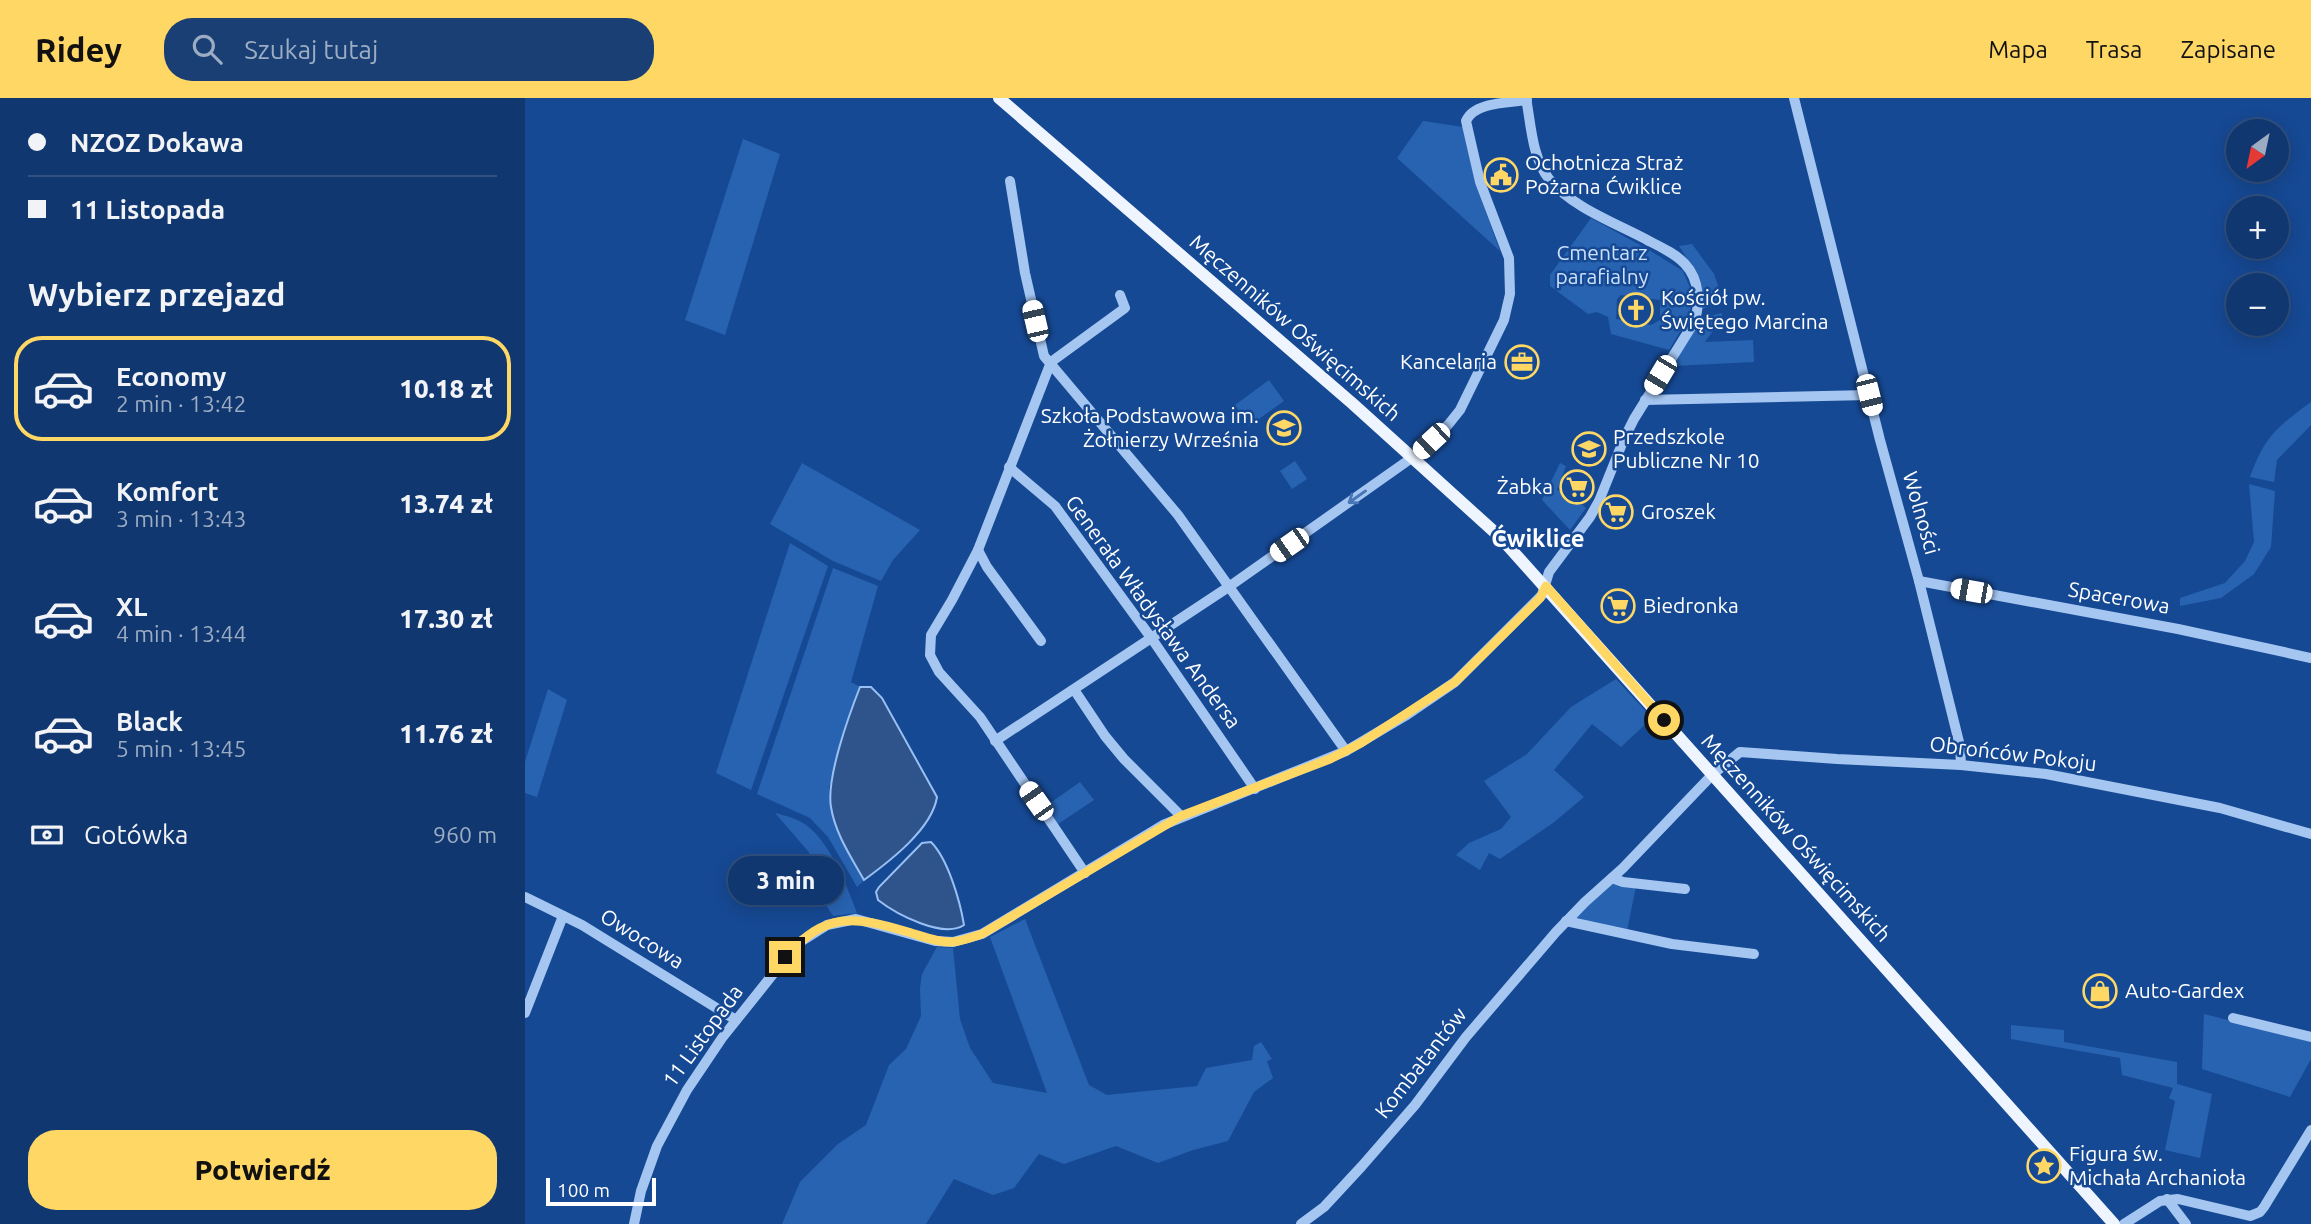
<!DOCTYPE html>
<html lang="pl">
<meta charset="utf-8">
<style>
:root{--surface:#10376f;--page:#193f74;--text:#f1f3f6;--muted:#9cacc3;--line:#305182;--accent:#ffd765}
body{margin:0;font-family:Ubuntu,sans-serif;background:var(--page);color:var(--text);height:100vh;display:flex;flex-direction:column;font-size:26px;white-space:nowrap}
*{box-sizing:border-box;margin:0}
p{font-size:23px;color:var(--muted)}
.icon{flex:none;width:38px;height:38px;fill:none;stroke:currentColor;stroke-width:2;stroke-linecap:round;stroke-linejoin:round}
.map{position:relative;flex:1;overflow:hidden}
.sheet{display:flex;flex-direction:column;background:var(--surface);width:525px}
.sheet>*{flex:none}
.guide{display:grid;align-content:center;height:154px;padding:0 28px;background:var(--surface)}
.needle{width:46px;rotate:213deg}
.controls{position:absolute;left:1701px;top:21px;display:grid;gap:14px}
.controls a{display:grid;place-items:center;width:63px;height:63px;border-radius:50%;background:var(--surface);box-shadow:0 4px 18px #0003,0 0 0 2px var(--line);font-size:35px}
.scale{position:absolute;left:21px;bottom:18px;width:110px;box-sizing:border-box;padding-left:7px;border:4px solid #fff;border-top:0;font-size:19px;line-height:24px;white-space:nowrap;color:#fff;-webkit-text-stroke:5px #164994;paint-order:stroke}
.end{position:absolute;width:32px;height:32px;margin:-16px;border:9px solid #ffd765;background:#111;box-shadow:0 0 0 4px #111}
.from{border-radius:50%}
.bubble{position:absolute;height:49px;border-radius:24px;background:var(--surface);box-shadow:0 4px 18px #0003,0 0 0 2px var(--line);font-size:23px;font-weight:800;line-height:49px;text-align:center}
.car{position:absolute;width:21px;height:42px;margin:-21px -10px;border-radius:9px;box-shadow:0 0 5px 2px #0007;background:linear-gradient(#fff 24%,#345 0 40%,#fff 0 76%,#345 0 86%,#fff 0)}
.guide b{display:flex;align-items:center;gap:24px;height:66px;font-size:26px}
.guide b+b{border-top:2px solid var(--line)}
.guide i{width:18px;height:18px;background:var(--text)}
ul{padding:0;list-style:none}
li{display:flex;align-items:center;gap:21px;height:105px;margin:0 14px 10px;padding:0 14px;border:4px solid transparent;border-radius:28px}
li div{flex:1}
li b{display:block;font-size:26px}
li em{font-style:normal;font-weight:800}
li.on{border-color:var(--accent)}
li>.icon{width:63px;height:63px;stroke-width:1.5}
h2{padding:0 28px;font-size:32px;line-height:84px}
.pay{display:flex;align-items:center;gap:18px;height:77px;padding:0 28px;font-size:26px}
.pay p{margin-inline-start:auto}
.action{display:flex;gap:14px;margin-top:auto;padding:14px 28px}
.action a{flex:1;height:80px;border-radius:28px;background:var(--accent);color:#111;font-size:28px;font-weight:800;line-height:80px;text-align:center}
header{display:flex;align-items:center;gap:42px;box-sizing:border-box;height:98px;padding:0 35px;background:var(--accent);color:#111}
header strong{font-size:33px}
nav{display:flex;gap:38px;margin-inline-start:auto;font-size:24px}
.search{width:490px;height:63px;background:var(--page);display:flex;align-items:center;gap:18px;box-sizing:border-box;padding:0 24px;border-radius:28px;color:var(--muted);font-size:26px}
main{display:flex;flex:1;min-height:0}
.map>svg:first-child{display:block}
.green{fill:#2863b2;fill-rule:evenodd}
.water{fill:#2f548b;stroke:#98c0f4;stroke-width:2}
.lines{fill:none;stroke-linecap:round;stroke-linejoin:round}
.minor{stroke:#a5c6f1;stroke-width:10}
.major{stroke:#eff5ff;stroke-width:12}
.oneway{stroke:#4875b5}
.route{stroke:#ffd765;stroke-width:9}
.labels{text-anchor:middle;stroke-width:5;stroke-linejoin:round;paint-order:stroke}
.poi-label{font-size:21px;fill:#fff;stroke:#164994;text-anchor:start}
.park-label{font-size:21px;fill:#cce1fc;stroke:#164994}
.street-label{font-size:21px;fill:#fff;stroke:#164994}
.quarter-label{font-size:24px;font-weight:bold;fill:#fff;stroke:#164994}
</style>
<header>
<strong>Ridey</strong>
<div class="search"><svg class="icon" aria-label="search" viewBox="0 0 24 24"><circle cx="10" cy="10" r="6"/><path d="M15 15l6 6"/></svg>Szukaj tutaj</div>
<nav><a>Mapa</a><a>Trasa</a><a>Zapisane</a></nav>
</header>
<main>
<section class="sheet">
<div class="guide">
<b><i class="from"></i>NZOZ Dokawa</b>
<b><i></i>11 Listopada</b>
</div>
<h2>Wybierz przejazd</h2>
<ul>
<li class="on"><svg class="icon" aria-label="car" viewBox="0 0 24 24"><path d="M5 17H2v-5l4-1 3-4h7l3 4 3 1v5h-3M9 17h6M6 11h13"/><circle cx="7" cy="17" r="2"/><circle cx="17" cy="17" r="2"/></svg><div><b>Economy</b><p>2 min · 13:42</p></div><em>10.18 zł</em></li>
<li><svg class="icon" aria-label="car" viewBox="0 0 24 24"><path d="M5 17H2v-5l4-1 3-4h7l3 4 3 1v5h-3M9 17h6M6 11h13"/><circle cx="7" cy="17" r="2"/><circle cx="17" cy="17" r="2"/></svg><div><b>Komfort</b><p>3 min · 13:43</p></div><em>13.74 zł</em></li>
<li><svg class="icon" aria-label="car" viewBox="0 0 24 24"><path d="M5 17H2v-5l4-1 3-4h7l3 4 3 1v5h-3M9 17h6M6 11h13"/><circle cx="7" cy="17" r="2"/><circle cx="17" cy="17" r="2"/></svg><div><b>XL</b><p>4 min · 13:44</p></div><em>17.30 zł</em></li>
<li><svg class="icon" aria-label="car" viewBox="0 0 24 24"><path d="M5 17H2v-5l4-1 3-4h7l3 4 3 1v5h-3M9 17h6M6 11h13"/><circle cx="7" cy="17" r="2"/><circle cx="17" cy="17" r="2"/></svg><div><b>Black</b><p>5 min · 13:45</p></div><em>11.76 zł</em></li>
</ul>
<div class="pay"><svg class="icon" aria-label="cash" viewBox="0 0 24 24"><path d="M3 7h18v10H3z"/><circle cx="12" cy="12" r="2"/></svg>Gotówka<p>960 m</p></div>
<div class="action"><a>Potwierdź</a></div>
</section>
<div class="map">
<svg width="1786" height="1126" viewBox="0 0 1786 1126">
<rect width="100%" height="100%" fill="#164994"/>
<g class="green">
<path d="M898,23L938,29L950,84L975,153L872,60Z"/>
<path d="M218,41L255,56L200,237L160,222Z"/>
<path d="M1066,120L1124,152L1158,173L1168,197L1164,219L1144,252L1086,236L1083,219L1072,214L1063,216L1025,188V177ZM1096,197L1135,202V222L1126,227L1091,221L1092,201Z"/>
<path d="M1167,146L1189,176L1199,205L1176,211L1173,178L1154,148Z"/>
<path d="M1197,215V220L1180,244L1228,242L1229,264L1148,268L1176,220Z"/>
<path d="M744,282L759,303L724,328L710,307Z"/>
<path d="M1786,304V327L1752,362L1749,384L1725,379C1740,338 1751,330 1786,304Z"/>
<path d="M770,363L782,381L767,391L755,373Z"/>
<path d="M277,365L395,432L368,462L356,483L308,463L245,426Z"/>
<path d="M1035,365L1041,368L1032,392L1052,402L1061,410L1045,432L1017,402Z"/>
<path d="M1724,386L1750,393L1746,449L1729,476L1696,500L1655,508V500L1700,485L1720,463L1729,444Z"/>
<path d="M265,445L303,468L226,692L191,675Z"/>
<path d="M308,470L353,488L326,584L335,589L304,690L311,729L339,782L332,789L303,739L285,720L232,696Z"/>
<path d="M1091,581L1127,620L1096,649L1067,626L1029,672L1059,699L1028,725L975,761L964,755L955,772L931,757L944,745L976,731L986,719L959,683L1002,656L1046,609Z"/>
<path d="M23,591L42,602L12,699L0,695V664Z"/>
<path d="M555,684L569,702L533,726L521,708Z"/>
<path d="M250,715C261,718 271,720 281,727C305,744 322,788 332,815L308,818L297,801L294,774L283,753Z"/>
<path d="M1087,783L1111,788L1102,833L1049,821Z"/>
<path d="M500,821L564,987L582,997L672,988L681,970L727,962L729,948L736,944L747,961L742,963L748,980L729,994L703,1043L668,1052L633,1065L591,1048L539,1066L514,1056L489,1090L468,1097L429,1081L401,1126H257L275,1084L313,1046L341,1027L364,967L381,951L396,918L395,890L397,876L412,849L428,850L435,921L445,950L468,985L522,995L465,839Z"/>
<path d="M1679,916L1786,943V961L1765,999L1677,971Z"/>
<path d="M1486,927L1539,932V944L1652,964V986L1687,996L1675,1060L1640,1052L1650,1003L1644,1000L1648,990L1597,977L1595,960L1486,941Z"/>
</g>
<g class="water">
<path d="M335,589H346L357,600L412,699C407,731 365,763 339,782C326,759 310,735 306,709C301,680 324,617 335,589Z"/>
<path d="M406,744C423,761 435,803 439,827C418,841 371,816 353,802L351,794L354,789L397,745Z"/>
</g>
<g class="lines">
<g class="minor">
<path d="M1269,0L1355,342L1394,483L1435,648L1436,667"/>
<path d="M485,83L500,175L519,258L653,417L821,653"/>
<path d="M1120,302L1344,297"/>
<path d="M484,369L530,408L627,541L730,691"/>
<path d="M453,452L462,469L516,543"/>
<path d="M1394,483L1653,531L1786,560"/>
<path d="M550,593L580,638L599,661L656,718"/>
<path d="M470,643L705,488L888,359L923,327L935,312L979,222L985,196L984,160L955,84L941,23C949,4 983,5 1002,2"/>
<path d="M560,775L455,619L414,574L405,557L406,537L427,502L453,452L526,264L600,210L595,197"/>
<path d="M1087,780L1098,784L1160,791"/>
<path d="M0,799L57,827L211,922"/>
<path d="M1041,823L1147,846L1229,856"/>
<path d="M0,915L38,818"/>
<path d="M1708,920L1786,939"/>
<path d="M1642,1101L1661,1126"/>
<path d="M109,1126L116,1093L132,1048L162,992L197,940L272,846L302,827L331,821L410,843L428,844L457,836L638,727L821,653L880,618L930,584L1017,497L1024,474L1065,419L1074,403L1099,341L1109,321L1168,226C1176,208 1175,182 1160,166C1151,156 1136,149 1124,143C1091,125 1049,111 1024,81C1007,60 1006,26 1001,0"/>
<path d="M776,1126L799,1109L837,1068L890,1007L941,939L1031,834L1060,804L1098,770L1188,676L1215,654L1312,661L1436,667L1521,676L1695,710L1786,736"/>
<path d="M1599,1126L1635,1103L1653,1101L1725,1118L1735,1114L1739,1109L1786,1032"/>
</g>
<path class="major" d="M474,0L828,306L975,439L1589,1126"/>
</g>
<defs><path id="oneway-shaft" d="M-6 0H5M1.5-3L5.5 0L1.5 3" fill="none" stroke-width="1.6" stroke-linecap="round" stroke-linejoin="round" transform="scale(1.75)"/></defs>
<use class="oneway" href="#oneway-shaft" transform="translate(832 399) rotate(145)"/>
<g class="lines">
<path class="route" d="M260,859C302,813 328,818 383,834C397,838 410,844 425,844C436,844 447,839 457,836L656,718L805,661L836,645L930,584L1015,500L1021,488L1139,622"/>
</g>
<defs>
<symbol id="civic-ring" viewBox="-11 -11 22 22"><circle r="9.5" fill="#164994" stroke="#ffd765" stroke-width="1.5"/><path d="M-.6-6.5H3V-4.5H.6V-3L4-1V1h2V6H-6V1h2V-1L-.6-3ZM-1.2 2.5V6h2.4V2.5Z" fill="#ffd765"/></symbol>
<symbol id="church-ring" viewBox="-11 -11 22 22"><circle r="9.5" fill="#164994" stroke="#ffd765" stroke-width="1.5"/><path d="M-1.2-6h2.4v3.5h3.3v2.4h-3.3V6h-2.4V-.1h-3.3v-2.4h3.3Z" fill="#ffd765"/></symbol>
<symbol id="office-ring" viewBox="-11 -11 22 22"><circle r="9.5" fill="#164994" stroke="#ffd765" stroke-width="1.5"/><path d="M-6-3h4V-5.5h4V-3h4V5H-6ZM-1-4.5V-3h2v-1.5ZM-6 0V1H6V0Z" fill="#ffd765"/></symbol>
<symbol id="school-ring" viewBox="-11 -11 22 22"><circle r="9.5" fill="#164994" stroke="#ffd765" stroke-width="1.5"/><path d="M0-5L7-2L0 1L-7-2ZM-4 1L0 2.5L4 1V4Q0 6-4 4Z" fill="#ffd765"/></symbol>
<symbol id="supermarket-ring" viewBox="-11 -11 22 22"><circle r="9.5" fill="#164994" stroke="#ffd765" stroke-width="1.5"/><path d="M-6-5.5h2.5l.6 2H6L4.5 2H-2.5L-4.4-4H-6ZM-1.5 3.2a1.3 1.3 0 1 0 .1 0ZM3 3.2a1.3 1.3 0 1 0 .1 0Z" fill="#ffd765"/></symbol>
<symbol id="shop-ring" viewBox="-11 -11 22 22"><circle r="9.5" fill="#164994" stroke="#ffd765" stroke-width="1.5"/><path d="M-5-2.5h2.3a2.7 3.5 0 0 1 5.4 0H5L5.5 6h-11ZM-1.5-2.5h3a1.5 2.3 0 0 0-3 0Z" fill="#ffd765"/></symbol>
<symbol id="sight-ring" viewBox="-11 -11 22 22"><circle r="9.5" fill="#164994" stroke="#ffd765" stroke-width="1.5"/><path d="M0-6L1.8-2.2L6-1.7L2.9 1.2L3.7 5.4L0 3.3L-3.7 5.4L-2.9 1.2L-6-1.7L-1.8-2.2Z" fill="#ffd765"/></symbol>
</defs>
<g fill-rule="evenodd">
<use href="#civic-ring" x="957" y="58" width="38" height="38"/>
<use href="#church-ring" x="1092" y="193" width="38" height="38"/>
<use href="#office-ring" x="978" y="245" width="38" height="38"/>
<use href="#school-ring" x="740" y="311" width="38" height="38"/>
<use href="#school-ring" x="1045" y="332" width="38" height="38"/>
<use href="#supermarket-ring" x="1033" y="370" width="38" height="38"/>
<use href="#supermarket-ring" x="1072" y="395" width="38" height="38"/>
<use href="#supermarket-ring" x="1074" y="489" width="38" height="38"/>
<use href="#shop-ring" x="1556" y="874" width="38" height="38"/>
<use href="#sight-ring" x="1500" y="1049" width="38" height="38"/>
</g>
<g class="labels">
<g class="poi-label">
<text x="1000" y="72">Ochotnicza Straż<tspan x="1000" dy="24">Pożarna Ćwiklice</tspan></text>
<text x="1136" y="207">Kościół pw.<tspan x="1136" dy="24">Świętego Marcina</tspan></text>
<text x="972" y="271" text-anchor="end">Kancelaria</text>
<text x="734" y="325" text-anchor="end">Szkoła Podstawowa im.<tspan x="734" dy="24">Żołnierzy Września</tspan></text>
<text x="1088" y="346">Przedszkole<tspan x="1088" dy="24">Publiczne Nr 10</tspan></text>
<text x="1028" y="396" text-anchor="end">Żabka</text>
<text x="1116" y="421">Groszek</text>
<text x="1118" y="515">Biedronka</text>
<text x="1600" y="900">Auto-Gardex</text>
<text x="1544" y="1063">Figura św.<tspan x="1544" dy="24">Michała Archanioła</tspan></text>
</g>
<g class="park-label">
<text x="1077" y="162">Cmentarz<tspan x="1077" dy="24">parafialny</tspan></text>
</g>
<g class="street-label">
<text transform="translate(770 230) rotate(41)" y="7">Męczenników Oświęcimskich</text>
<text transform="translate(1396 415) rotate(74)" y="7">Wolności</text>
<text transform="translate(1594 500) rotate(10)" y="7">Spacerowa</text>
<text transform="translate(628 514) rotate(54)" y="7">Generała Władysława Andersa</text>
<text transform="translate(1488 656) rotate(7)" y="7">Obrońców Pokoju</text>
<text transform="translate(1271 740) rotate(48)" y="7">Męczenników Oświęcimskich</text>
<text transform="translate(117 841) rotate(32)" y="7">Owocowa</text>
<text transform="translate(178 938) rotate(-54)" y="7">11 Listopada</text>
<text transform="translate(896 965) rotate(-52)" y="7">Kombatantów</text>
</g>
<g class="quarter-label">
<text x="1013" y="449">Ćwiklice</text>
</g>
</g>
</svg>
<div class="controls">
<a><svg class="needle" viewBox="-14 -14 28 28"><path d="M0-13l5 13h-10z" fill="#e53935"/><path d="M0 13l5-13h-10z" fill="#9cacc3"/></svg></a>
<a>+</a>
<a>−</a>
</div>
<div class="scale">100 m</div>
<i class="end from" style="left:1139px;top:622px"></i>
<i class="end" style="left:260px;top:859px"></i>
<div class="bubble" style="left:203px;top:758px;width:116px">3 min</div>
<i class="car" style="left:510px;top:223px;rotate:347deg"></i>
<i class="car" style="left:1135px;top:277px;rotate:211deg"></i>
<i class="car" style="left:1344px;top:297px;rotate:166deg"></i>
<i class="car" style="left:906px;top:343px;rotate:227deg"></i>
<i class="car" style="left:764px;top:447px;rotate:235deg"></i>
<i class="car" style="left:1446px;top:493px;rotate:280deg"></i>
<i class="car" style="left:511px;top:703px;rotate:325deg"></i>
</div>
</main>
